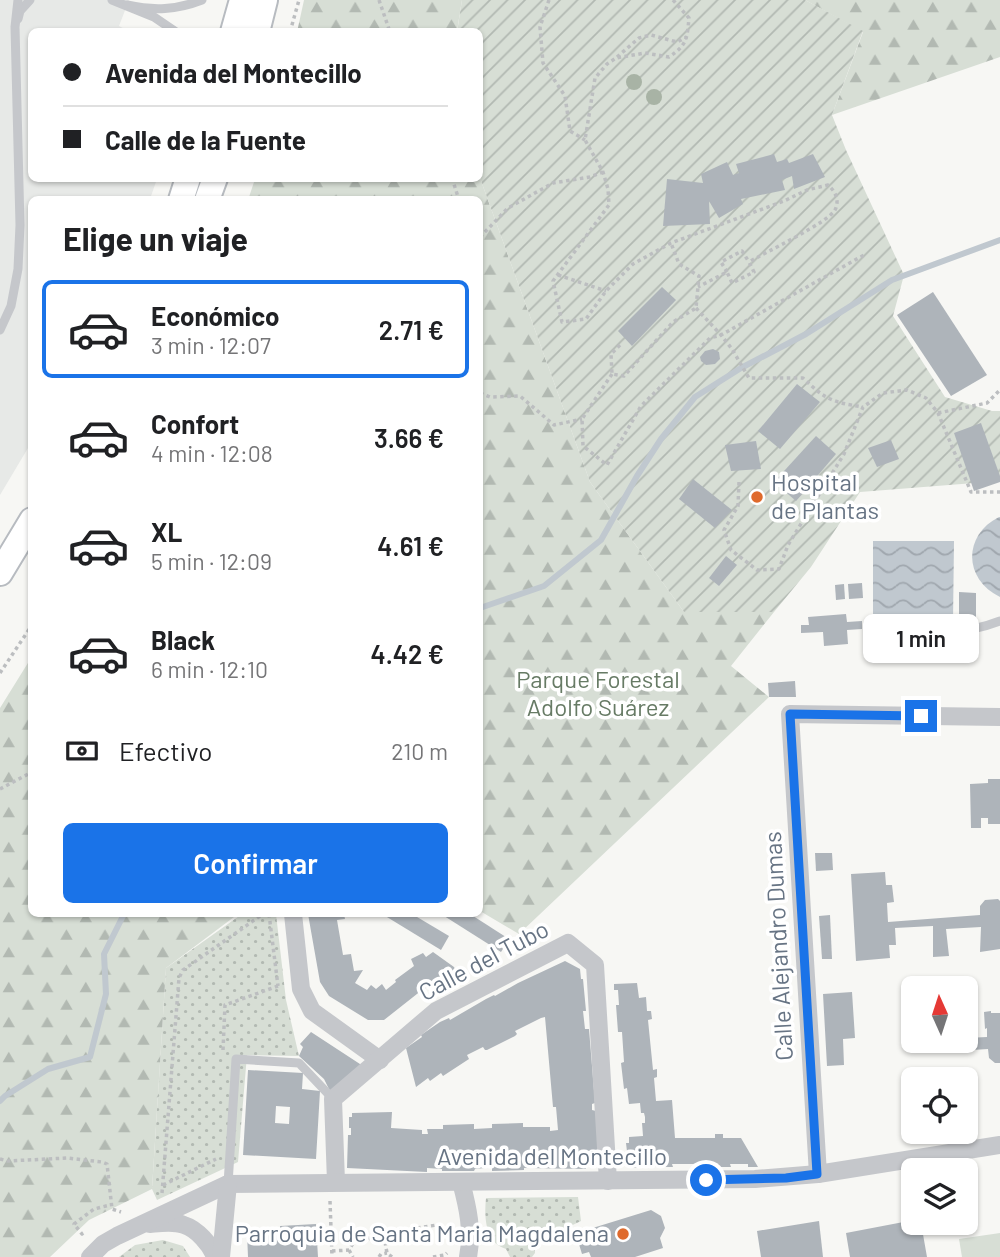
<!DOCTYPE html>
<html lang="es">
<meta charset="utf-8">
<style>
:root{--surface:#fff;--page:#f6f6f6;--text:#202124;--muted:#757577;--line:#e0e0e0;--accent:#1a73e8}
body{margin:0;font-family:Barlow,sans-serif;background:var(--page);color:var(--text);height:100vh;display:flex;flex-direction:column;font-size:26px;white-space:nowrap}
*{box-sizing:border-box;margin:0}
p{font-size:23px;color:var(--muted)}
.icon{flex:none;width:38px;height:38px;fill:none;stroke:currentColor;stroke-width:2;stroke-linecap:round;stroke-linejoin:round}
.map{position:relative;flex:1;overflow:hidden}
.side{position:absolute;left:28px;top:196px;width:455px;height:721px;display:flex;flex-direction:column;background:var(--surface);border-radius:10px;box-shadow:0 2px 5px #0004}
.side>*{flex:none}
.hud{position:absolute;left:28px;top:28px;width:455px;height:154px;border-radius:10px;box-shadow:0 2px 5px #0004;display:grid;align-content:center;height:154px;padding:0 35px;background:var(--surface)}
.needle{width:46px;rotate:357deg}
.controls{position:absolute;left:901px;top:976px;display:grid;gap:14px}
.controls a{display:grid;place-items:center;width:77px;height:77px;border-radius:10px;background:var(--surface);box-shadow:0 2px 5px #0004;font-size:35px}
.end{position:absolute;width:32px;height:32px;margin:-16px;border:9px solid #1a73e8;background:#fff;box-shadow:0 0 0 4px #fff}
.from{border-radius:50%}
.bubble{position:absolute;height:49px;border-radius:10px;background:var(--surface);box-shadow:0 2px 5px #0004;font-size:23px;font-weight:600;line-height:49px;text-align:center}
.hud b{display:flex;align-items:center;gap:24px;height:66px;font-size:26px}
.hud b+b{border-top:2px solid var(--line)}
.hud i{width:18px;height:18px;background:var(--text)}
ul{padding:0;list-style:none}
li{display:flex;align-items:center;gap:21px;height:98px;margin:0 14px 10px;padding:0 21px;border:4px solid transparent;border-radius:10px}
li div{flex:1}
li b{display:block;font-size:26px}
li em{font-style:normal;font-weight:600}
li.on{border-color:var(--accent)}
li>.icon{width:63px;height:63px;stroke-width:1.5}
h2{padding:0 35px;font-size:32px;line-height:84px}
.pay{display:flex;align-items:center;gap:18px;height:77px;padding:0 35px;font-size:26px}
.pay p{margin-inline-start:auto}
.primary-button{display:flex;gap:14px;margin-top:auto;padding:14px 35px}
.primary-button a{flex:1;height:80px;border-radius:10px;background:var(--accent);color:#fff;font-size:28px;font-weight:600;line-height:80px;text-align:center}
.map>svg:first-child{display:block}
.built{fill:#e7e9e7}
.grass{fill:url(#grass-dots)}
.forest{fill:url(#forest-firs)}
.garden{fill:url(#garden-furrows)}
.pitch{fill:#d7ded5}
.water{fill:url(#water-waves)}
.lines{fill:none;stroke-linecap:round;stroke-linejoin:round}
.stream{stroke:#c0c8cf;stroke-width:6}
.building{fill:#aeb4ba;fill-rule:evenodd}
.secondary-casing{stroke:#b7bbc0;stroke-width:28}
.path{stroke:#bcbec0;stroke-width:3.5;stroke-dasharray:3.5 3.5;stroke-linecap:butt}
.service{stroke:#c5c7cb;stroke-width:9}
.minor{stroke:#c5c7cb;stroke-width:18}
.secondary{stroke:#fff;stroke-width:24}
.tree{fill:#a8b3a5}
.route{stroke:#1a73e8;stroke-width:9}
.poi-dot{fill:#df6a2c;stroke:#fff;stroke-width:2.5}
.labels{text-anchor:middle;stroke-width:7;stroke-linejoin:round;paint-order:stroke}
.poi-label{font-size:24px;fill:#677484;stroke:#fff;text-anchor:start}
.park-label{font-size:24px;fill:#677b65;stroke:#fff}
.street-label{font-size:24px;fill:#677484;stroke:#fff}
</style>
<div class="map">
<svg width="1000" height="1257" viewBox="0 0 1000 1257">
<defs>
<pattern id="grass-dots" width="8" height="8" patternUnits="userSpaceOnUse" patternTransform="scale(1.75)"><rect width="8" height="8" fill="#d7ded5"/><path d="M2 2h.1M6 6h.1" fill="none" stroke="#b2b9b2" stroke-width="1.8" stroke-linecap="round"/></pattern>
<pattern id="forest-firs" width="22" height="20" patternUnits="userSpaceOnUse" patternTransform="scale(1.75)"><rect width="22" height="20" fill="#d7ded5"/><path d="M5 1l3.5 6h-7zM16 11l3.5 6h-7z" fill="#b2b9b2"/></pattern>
<pattern id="garden-furrows" width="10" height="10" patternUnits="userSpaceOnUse" patternTransform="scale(1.75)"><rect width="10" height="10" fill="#d7ded5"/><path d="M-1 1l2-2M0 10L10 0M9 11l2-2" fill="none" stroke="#b2b9b2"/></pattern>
<pattern id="water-waves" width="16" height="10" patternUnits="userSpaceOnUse" patternTransform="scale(1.75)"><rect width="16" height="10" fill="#c0c8cf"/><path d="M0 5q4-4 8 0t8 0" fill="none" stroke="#a0a7ae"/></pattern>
</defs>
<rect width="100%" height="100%" fill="#f7f7f4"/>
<path class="built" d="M0,0H129L119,26L128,31L32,32V178L157,179L150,199L32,200L31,443L0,495Z"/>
<g class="grass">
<path d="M242,914H276L286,1000L299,1056L247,1055L238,1162L157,1200L152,1189L166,968Z"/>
<path d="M578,1197L581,1221L535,1243V1253L532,1257H510L506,1249C485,1243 484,1217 486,1198Z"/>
<path d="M163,1240L183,1246L190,1257H119L135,1245Z"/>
</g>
<g class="forest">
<path d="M304,0H462L457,31L297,32Z"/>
<path d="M805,0H1000V57L832,115L863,32Z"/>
<path d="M480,178L590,482L684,612H774L731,666L769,697L519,934L480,911V200H248L255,179Z"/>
<path d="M31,658L32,914H238L166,968L152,1189L89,1220L50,1257H0V708Z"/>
</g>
<path class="garden" d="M462,0H805L863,31L832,115L846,150L904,275L893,316L945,397L992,411H1000V481L860,492L811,567L774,612H684L590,482L480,178V32H457Z"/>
<path class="pitch" d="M1000,1233V1257H962L959,1239Z"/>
<g class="water">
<path d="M999,517H1000V597C963,579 963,535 999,517Z"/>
<path d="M873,541H954L953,621H873Z"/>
</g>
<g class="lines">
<g class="stream">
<path d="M480,608L544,586L601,540L637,476L661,439L695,397L741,368L806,334L892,280L1000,240"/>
<path d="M0,1101L5,1096L48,1069L90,1057L106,994L104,954L124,914"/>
</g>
</g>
<g class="building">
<path d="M774,154L777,162L787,159L789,163L813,154L825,177L794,189L792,176L782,180L785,190L741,199L743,204L719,218L709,201L710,224L663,226L667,179L703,183L701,174L727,162L733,175L739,173L736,164Z"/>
<path d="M662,287L676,300L632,346L618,331Z"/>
<path d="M933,292L987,375L951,396L897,315Z"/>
<path d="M713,349L719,352L720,359L715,364L706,365L701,361L700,357L705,351Z"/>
<path d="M797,384L820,402L780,449L758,431Z"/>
<path d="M981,423L1000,476V482L974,491L954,433Z"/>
<path d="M816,436L836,454L796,501L774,482Z"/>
<path d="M891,440L899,459L877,467L868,448Z"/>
<path d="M756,441L761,469L731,471L725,445Z"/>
<path d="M693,479L732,510L715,528L679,499Z"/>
<path d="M726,556L737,565L719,586L709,578Z"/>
<path d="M862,583L863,598L849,599L848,584Z"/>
<path d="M844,584L845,599L836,600L835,585Z"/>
<path d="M959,592L976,593V618H959Z"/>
<path d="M846,614L847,622L862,621V629L847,630L848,644L824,646L823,632L801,633V625H809L808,617Z"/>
<path d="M795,681L796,697H769L768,683Z"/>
<path d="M988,779H1000V824H988V818H981V828H971L970,784L988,783Z"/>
<path d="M815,853H832L833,870L816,871Z"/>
<path d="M885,872L886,885H892L894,902L887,903L888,922L980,915V906L985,900L998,899L1000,901V949L980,952L981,927L946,929L949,956L933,957V926L895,928L896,945H889L890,958L856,961L851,874Z"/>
<path d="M308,914H344L345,919L337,920L343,955L351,954L354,971L363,970L355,983L367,990L371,985L376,989L382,984L386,990L396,982L395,980L414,966L411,959L423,953L426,957L433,952L454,967L457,973L422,990L384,1020H368L329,996L320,982Z"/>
<path d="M382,914H412L449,936L441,950Z"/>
<path d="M441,914H470L509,939L501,952Z"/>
<path d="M830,915L832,959H822L819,916Z"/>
<path d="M565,961L580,969L581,979H583L586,1011H583L585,1029H589L595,1103L592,1104V1110L596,1111L599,1155H596L597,1159L589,1167H585L586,1169L524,1168V1170L492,1171V1168H485L475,1169L474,1171H442V1169L427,1168V1172L347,1168L348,1135H351V1128H349V1117H352V1113L392,1112L391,1128L422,1130V1134H428L427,1129H443V1125L474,1124V1129L492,1128V1124L523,1123V1127H550V1131L558,1130L556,1107H553L545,1017L541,1018L515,1031L517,1034L515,1036L487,1050H485L483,1047L467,1055L469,1059L443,1076L441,1073L430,1081L428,1078L416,1087L406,1048L422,1037L421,1035L440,1022L449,1018L450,1020L486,999L494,995L495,996L518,983Z"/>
<path d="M637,983L639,998L646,997L647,1011H651L652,1019L648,1020L653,1070L657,1069V1077L654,1078L656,1101L672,1100L675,1138H715V1134H723V1138H741L758,1167H748V1164H730L731,1167H705V1164H672L673,1167H647V1165L639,1164V1167L632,1168L631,1160H628L626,1143H629V1137L643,1136L642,1123H645V1117L644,1113H641L640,1103L629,1104L627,1088L624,1089L621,1063L624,1062L622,1032H618L616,1005H619L618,990H614V984Z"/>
<path d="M852,992L855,1038L843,1039L844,1065L827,1066L823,994Z"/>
<path d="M991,1011V1013H1000V1063H995L989,1058L988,1049L941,1052L940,1041H966V1038L987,1037V1028L985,1029L984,1012Z"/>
<path d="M311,1032L363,1066L330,1091L324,1079L299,1056L303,1047L300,1044Z"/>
<path d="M248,1070L303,1073L302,1089L320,1091L316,1159L243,1155ZM276,1106L290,1107L289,1124L275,1123Z"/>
<path d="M651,1210L661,1216L665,1228L660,1238L663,1248L635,1257H591L589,1252L582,1254L578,1241L586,1239L583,1231Z"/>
<path d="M914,1220V1223H921L927,1257H850L846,1233Z"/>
<path d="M819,1221L823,1257H761L757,1231Z"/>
<path d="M316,1224L318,1257H248L247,1233L280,1231V1226Z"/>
</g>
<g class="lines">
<defs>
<g id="secondary">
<path d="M233,32L242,0"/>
<path d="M257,32L265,0"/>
<path d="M181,200L188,178"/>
<path d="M207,200L215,178"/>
<path d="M0,573L32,520"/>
</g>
</defs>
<use href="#secondary" class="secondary-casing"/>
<g class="path">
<path d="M379,0L390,32"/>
<path d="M549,0L540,27L543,63L565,96L570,131L585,140"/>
<path d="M673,0L689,18C687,39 687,45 669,57L645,53L616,58L607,64L595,78L585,140L603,172L608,189L609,205L553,281L562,322L586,319L606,291L633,264L671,243L784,201L807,190L828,185C835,191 840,200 835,210C829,222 764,253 749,262L754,272L732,283L727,272L698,287"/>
<path d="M290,32L299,0"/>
<path d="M617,57L639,38L651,35L677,42L687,37"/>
<path d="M452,178L459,200"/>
<path d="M480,237L508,208L553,183L590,177L603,172"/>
<path d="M727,272L721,262L742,251L749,262"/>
<path d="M558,275L606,291"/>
<path d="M696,308L721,335L732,349L749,378H803C826,400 832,402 863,407"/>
<path d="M620,345L611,354L612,374L624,376L673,322L696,308L699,276L679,264L671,243"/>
<path d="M612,374L582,419L583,446L607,465L641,406L710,338L721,335L864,255"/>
<path d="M480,393L490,397L520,396L554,425L582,419"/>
<path d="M938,413L987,403L1000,390"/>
<path d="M739,482L738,506L724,530L731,550L757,570L779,569L788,545L844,454L863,407L883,393L907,390L926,398L938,413L971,492H1000"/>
<path d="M0,673L32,625"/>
<path d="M0,789L32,772"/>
<path d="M269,914L278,986"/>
<path d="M223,1050L225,1005L278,986L281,987"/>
<path d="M0,1159L8,1161L67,1158L102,1162L107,1164L112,1209L121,1212"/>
<path d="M163,1185L216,1159"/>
<path d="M162,1193L179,978L183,970L263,914"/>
<path d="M330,1201L332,1257"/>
<path d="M83,1233L82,1234L74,1224L94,1209L110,1205"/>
<path d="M385,1242L387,1253L392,1257"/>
<path d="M349,1250L353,1257"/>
<path d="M332,1251L349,1250L355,1240L364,1236L380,1243L385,1242L396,1231L437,1225L451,1234"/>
<path d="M379,1257L381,1254L387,1253"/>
<path d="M433,1257L445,1255L447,1253"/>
</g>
<g class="service">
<path d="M112,0L154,17L176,32"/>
<path d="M127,5C154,11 176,10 202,0"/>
<path d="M18,19L20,11L30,0"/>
<path d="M0,330L11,306L18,269L20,225L15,27L18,0"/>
<path d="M873,633C915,634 960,637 1000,621"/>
<path d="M228,1184L236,1059L299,1063L333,1099"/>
</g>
<g class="minor">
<path d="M293,914L301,989L312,1011L380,1060"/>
<path d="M818,1174L790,714L1000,717"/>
<path d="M336,1182L333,1099L436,1011L568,943L595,965L608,1181"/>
<path d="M461,1182C468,1208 473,1231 468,1257"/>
<path d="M150,1224C161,1223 174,1221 184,1225C197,1229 211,1245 215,1257"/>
<path d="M90,1257L103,1244L117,1236L228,1184L755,1179L818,1174L1000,1145"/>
<path d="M221,1257L228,1184"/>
</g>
<use href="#secondary" class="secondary"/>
</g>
<g class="tree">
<circle cx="634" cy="82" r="8"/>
<circle cx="654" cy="97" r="8"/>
</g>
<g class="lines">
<path class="route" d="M706,1180L786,1178L817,1174L790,714L921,716"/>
</g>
<g class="poi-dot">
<circle cx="757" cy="497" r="7"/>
<circle cx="623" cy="1234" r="7"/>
</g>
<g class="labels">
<g class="poi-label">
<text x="771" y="491">Hospital<tspan x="771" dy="28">de Plantas</tspan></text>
<text x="609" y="1242" text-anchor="end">Parroquia de Santa Maria Magdalena</text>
</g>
<g class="park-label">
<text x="598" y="688">Parque Forestal<tspan x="598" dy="28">Adolfo Suárez</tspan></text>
</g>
<g class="street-label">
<text transform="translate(779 946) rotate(-93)" y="8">Calle Alejandro Dumas</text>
<text transform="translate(484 961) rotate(-28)" y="8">Calle del Tubo</text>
<text x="552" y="1165">Avenida del Montecillo</text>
</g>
</g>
</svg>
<div class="controls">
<a><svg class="needle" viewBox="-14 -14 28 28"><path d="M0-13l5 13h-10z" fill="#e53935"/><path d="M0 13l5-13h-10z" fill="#757577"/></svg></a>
<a><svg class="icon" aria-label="locate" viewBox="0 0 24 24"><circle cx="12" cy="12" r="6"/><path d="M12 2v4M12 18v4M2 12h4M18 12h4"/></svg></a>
<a><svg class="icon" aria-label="layers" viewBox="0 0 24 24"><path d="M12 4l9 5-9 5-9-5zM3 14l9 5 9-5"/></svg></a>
</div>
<i class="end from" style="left:706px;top:1180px"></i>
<i class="end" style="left:921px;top:716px"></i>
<div class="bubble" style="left:863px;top:614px;width:116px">1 min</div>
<div class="hud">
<b><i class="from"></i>Avenida del Montecillo</b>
<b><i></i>Calle de la Fuente</b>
</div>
<section class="side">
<h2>Elige un viaje</h2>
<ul>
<li class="on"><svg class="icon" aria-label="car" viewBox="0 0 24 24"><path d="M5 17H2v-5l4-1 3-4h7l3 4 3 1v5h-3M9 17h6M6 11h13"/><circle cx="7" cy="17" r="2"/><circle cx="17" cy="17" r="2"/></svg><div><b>Económico</b><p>3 min · 12:07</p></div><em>2.71 €</em></li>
<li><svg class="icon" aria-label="car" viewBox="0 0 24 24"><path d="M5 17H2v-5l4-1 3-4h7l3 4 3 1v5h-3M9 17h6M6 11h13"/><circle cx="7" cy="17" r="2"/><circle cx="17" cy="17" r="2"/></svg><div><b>Confort</b><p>4 min · 12:08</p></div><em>3.66 €</em></li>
<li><svg class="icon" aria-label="car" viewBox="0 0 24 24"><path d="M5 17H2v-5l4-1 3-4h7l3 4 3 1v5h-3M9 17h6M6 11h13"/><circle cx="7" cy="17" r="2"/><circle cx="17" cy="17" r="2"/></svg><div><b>XL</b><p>5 min · 12:09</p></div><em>4.61 €</em></li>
<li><svg class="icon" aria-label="car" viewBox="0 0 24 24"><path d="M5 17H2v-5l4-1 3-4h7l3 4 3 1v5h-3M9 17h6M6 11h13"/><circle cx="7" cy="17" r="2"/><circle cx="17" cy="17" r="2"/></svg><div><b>Black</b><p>6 min · 12:10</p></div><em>4.42 €</em></li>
</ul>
<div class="pay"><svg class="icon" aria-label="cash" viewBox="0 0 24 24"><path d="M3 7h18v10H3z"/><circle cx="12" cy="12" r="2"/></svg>Efectivo<p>210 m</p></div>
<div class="primary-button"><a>Confirmar</a></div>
</section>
</div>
